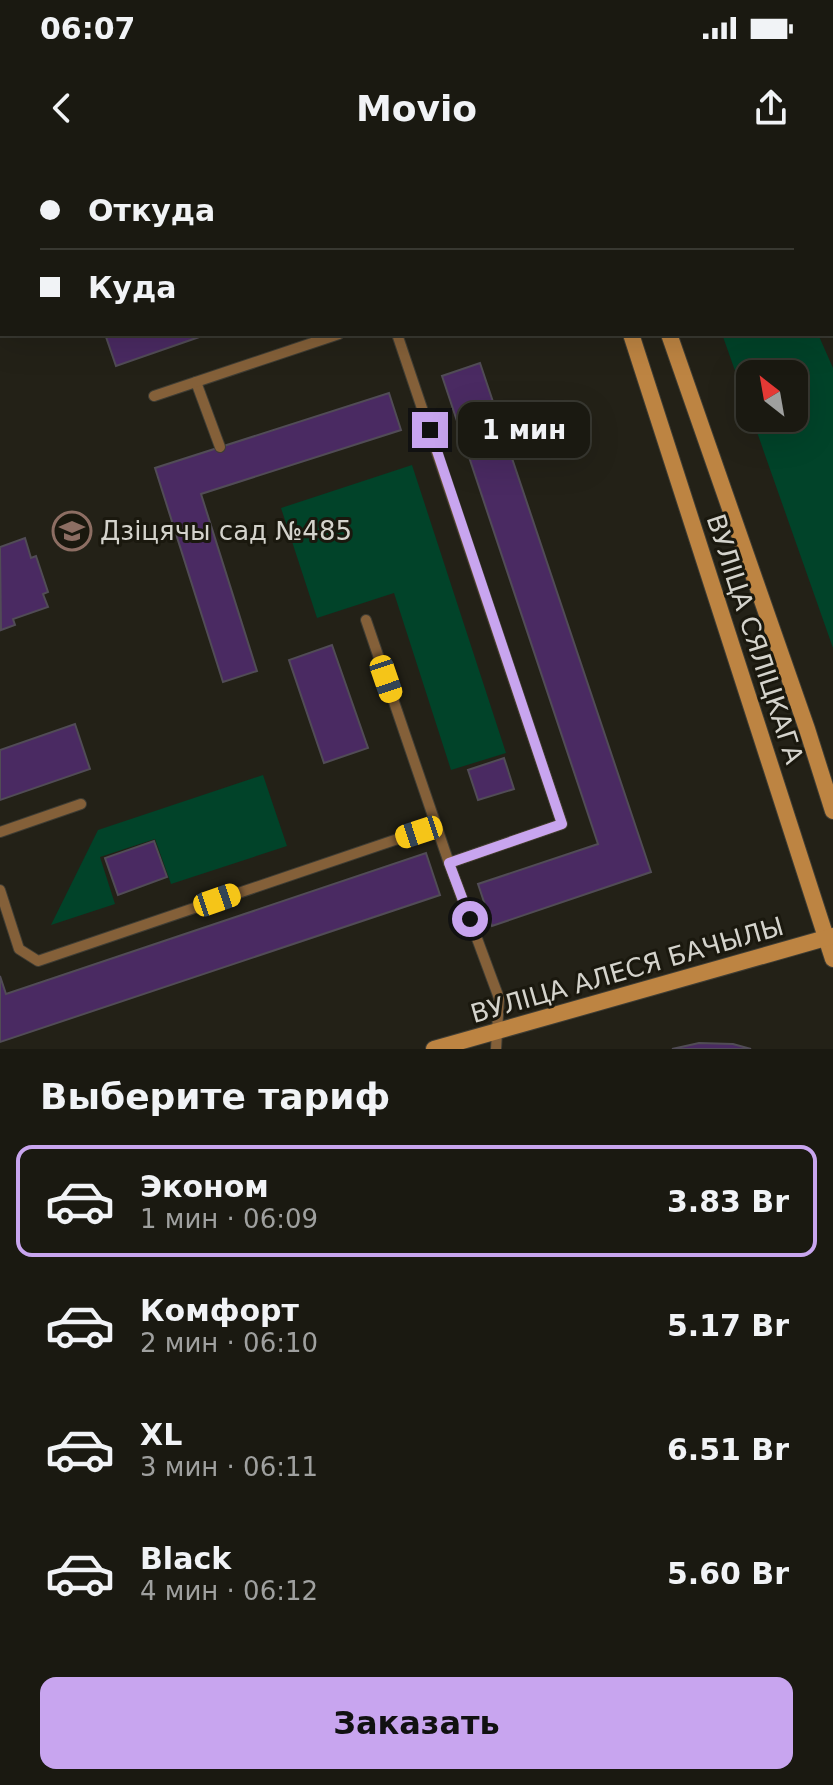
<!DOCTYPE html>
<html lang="ru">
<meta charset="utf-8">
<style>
:root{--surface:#1a1911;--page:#23221a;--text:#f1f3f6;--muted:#9fa09f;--line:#383831;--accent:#c8a5ef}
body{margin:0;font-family:"DejaVu Sans",sans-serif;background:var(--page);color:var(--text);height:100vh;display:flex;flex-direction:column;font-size:30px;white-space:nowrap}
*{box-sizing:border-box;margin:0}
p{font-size:26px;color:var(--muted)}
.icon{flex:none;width:44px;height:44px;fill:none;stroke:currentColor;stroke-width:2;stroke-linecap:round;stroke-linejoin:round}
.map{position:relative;height:889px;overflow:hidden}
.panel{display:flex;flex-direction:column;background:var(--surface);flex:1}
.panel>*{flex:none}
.top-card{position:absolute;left:0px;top:0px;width:834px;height:176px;box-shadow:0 8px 32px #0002,0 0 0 2px var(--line);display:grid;align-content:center;height:176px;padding:0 40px;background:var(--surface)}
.needle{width:52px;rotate:329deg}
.controls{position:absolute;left:736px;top:200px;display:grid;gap:16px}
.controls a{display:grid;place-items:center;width:72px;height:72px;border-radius:16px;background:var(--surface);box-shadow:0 8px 32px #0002,0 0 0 2px var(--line);font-size:40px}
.end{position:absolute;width:36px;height:36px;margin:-18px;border:10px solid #c8a5ef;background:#111;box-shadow:0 0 0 4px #111}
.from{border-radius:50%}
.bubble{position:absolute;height:56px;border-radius:16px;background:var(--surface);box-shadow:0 8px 32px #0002,0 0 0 2px var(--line);font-size:26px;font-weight:700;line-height:56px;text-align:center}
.car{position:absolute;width:24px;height:48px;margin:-24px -12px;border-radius:10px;box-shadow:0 0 6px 2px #0007;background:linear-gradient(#f5c518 24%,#345 0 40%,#f5c518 0 76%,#345 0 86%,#f5c518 0)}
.top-card b{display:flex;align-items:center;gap:28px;height:76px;font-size:30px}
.top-card b+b{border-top:2px solid var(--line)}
.top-card i{width:20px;height:20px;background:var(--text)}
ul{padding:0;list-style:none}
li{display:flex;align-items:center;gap:24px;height:112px;margin:0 16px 12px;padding:0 24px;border:4px solid transparent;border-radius:16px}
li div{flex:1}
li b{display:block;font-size:30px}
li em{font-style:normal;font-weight:700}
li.current{border-color:var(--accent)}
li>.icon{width:72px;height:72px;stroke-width:1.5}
h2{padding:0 40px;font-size:36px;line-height:96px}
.primary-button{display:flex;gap:16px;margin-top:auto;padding:16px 40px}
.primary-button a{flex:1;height:92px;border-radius:16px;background:var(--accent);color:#111;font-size:32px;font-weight:700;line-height:92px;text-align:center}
.status{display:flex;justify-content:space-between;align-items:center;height:56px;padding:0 40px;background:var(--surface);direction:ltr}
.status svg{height:22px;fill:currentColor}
header{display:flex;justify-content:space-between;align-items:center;height:104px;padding:0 40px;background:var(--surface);font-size:36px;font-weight:700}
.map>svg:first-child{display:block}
.green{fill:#014329}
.building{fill:#4a2a62;stroke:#514c56;stroke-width:2}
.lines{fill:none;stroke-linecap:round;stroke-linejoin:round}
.lane-casing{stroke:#3f3d34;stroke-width:12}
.street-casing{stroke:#3f3d34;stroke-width:18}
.secondary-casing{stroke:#3f3d34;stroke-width:18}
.lane{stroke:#846039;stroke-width:10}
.street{stroke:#846039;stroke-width:16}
.secondary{stroke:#bd8442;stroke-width:16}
.route{stroke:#c8a5ef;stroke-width:10}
.labels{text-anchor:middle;stroke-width:6;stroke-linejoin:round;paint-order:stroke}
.poi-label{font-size:26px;fill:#d4d3cc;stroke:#1a180e;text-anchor:start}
.street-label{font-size:26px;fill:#d4d3cc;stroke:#1a180e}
</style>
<div class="status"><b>06:07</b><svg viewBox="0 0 49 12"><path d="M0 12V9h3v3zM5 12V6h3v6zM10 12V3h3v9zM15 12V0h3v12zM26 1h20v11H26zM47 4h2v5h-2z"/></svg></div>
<header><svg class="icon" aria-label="back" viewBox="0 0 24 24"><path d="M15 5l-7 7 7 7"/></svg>Movio<svg class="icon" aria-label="share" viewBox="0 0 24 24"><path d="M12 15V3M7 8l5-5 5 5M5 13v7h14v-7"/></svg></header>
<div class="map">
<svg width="833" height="889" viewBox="0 0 833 889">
<rect width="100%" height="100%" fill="#232117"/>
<g class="green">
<path d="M165,0H317L318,2H166Z"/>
<path d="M722,174H818L833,208V488L752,258H794V214H750V253Z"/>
<path d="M412,305L506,593L451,610L394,433L317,458L281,348Z"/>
<path d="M263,615L287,686L171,724L155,679L100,697L115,744L51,765L98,670Z"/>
</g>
<g class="building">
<path d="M45,0H83L84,2H46Z"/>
<rect x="384" y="0" width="40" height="2"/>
<path d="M105,174H208L116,206Z"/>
<path d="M480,203L651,712L492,766L478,724L598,684L442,216Z"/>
<path d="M389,233L401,270L201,334L257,511L223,522L155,308Z"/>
<path d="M25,378L31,398L36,396L48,432L43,434L48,447L13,459L15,465L1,470L0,387Z"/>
<path d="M332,485L368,588L324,603L289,500Z"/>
<path d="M75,564L90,609L0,640V590Z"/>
<path d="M504,598L514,629L478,640L468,610Z"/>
<path d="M154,681L167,717L118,735L105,698Z"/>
<path d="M426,693L440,735L0,882V816L6,834Z"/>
<path d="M699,883L733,884L751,889H672Z"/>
</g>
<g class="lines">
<defs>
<g id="lane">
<path d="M127,0L128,2"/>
<path d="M331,0V2"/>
<path d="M397,174L562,664L449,703L499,838L496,889"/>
<path d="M196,222L220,287"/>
<path d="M154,236L339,174"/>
<path d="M366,460L449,703"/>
<path d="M0,672L81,644"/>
<path d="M0,730L19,789L38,801L436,666"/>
</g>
<g id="street">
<path d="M815,2L821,0"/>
<path d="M832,140L833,141"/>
</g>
<g id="secondary">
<path d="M571,0L572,2"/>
<path d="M609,0L610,2"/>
<path d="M631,174L833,799"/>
<path d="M669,174L807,569L833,651"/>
<path d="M434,889L833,776"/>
</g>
</defs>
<use href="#lane" class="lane-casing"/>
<use href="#street" class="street-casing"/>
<use href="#secondary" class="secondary-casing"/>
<use href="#lane" class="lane"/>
<use href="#street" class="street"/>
<use href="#secondary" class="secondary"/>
</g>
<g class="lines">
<path class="route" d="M430,270L562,664L449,703L470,759"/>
</g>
<defs>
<symbol id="school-ring" viewBox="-11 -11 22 22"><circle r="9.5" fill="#1a180e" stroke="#8d6e63" stroke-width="1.5"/><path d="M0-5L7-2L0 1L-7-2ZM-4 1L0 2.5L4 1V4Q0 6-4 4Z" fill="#8d6e63"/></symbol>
</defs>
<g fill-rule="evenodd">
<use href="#school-ring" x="50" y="349" width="44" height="44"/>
</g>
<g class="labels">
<g class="poi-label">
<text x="100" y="380">Дзіцячы сад №485</text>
</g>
<g class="street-label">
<text transform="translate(755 479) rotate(72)" y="9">ВУЛІЦА СЯЛІЦКАГА</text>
<text transform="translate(627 810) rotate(-16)" y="9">ВУЛІЦА АЛЕСЯ БАЧЫЛЫ</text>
</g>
</g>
</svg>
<div class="controls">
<a><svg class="needle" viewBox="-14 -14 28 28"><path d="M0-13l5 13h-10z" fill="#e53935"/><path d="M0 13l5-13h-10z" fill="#9fa09f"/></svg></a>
</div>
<i class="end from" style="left:470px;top:759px"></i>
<i class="end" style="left:430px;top:270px"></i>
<div class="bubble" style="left:458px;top:242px;width:132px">1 мин</div>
<i class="car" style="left:386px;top:519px;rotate:161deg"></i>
<i class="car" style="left:419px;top:672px;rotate:252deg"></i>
<i class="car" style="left:217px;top:740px;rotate:71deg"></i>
<div class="top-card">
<b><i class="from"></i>Откуда</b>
<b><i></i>Куда</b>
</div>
</div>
<section class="panel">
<h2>Выберите тариф</h2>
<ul>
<li class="current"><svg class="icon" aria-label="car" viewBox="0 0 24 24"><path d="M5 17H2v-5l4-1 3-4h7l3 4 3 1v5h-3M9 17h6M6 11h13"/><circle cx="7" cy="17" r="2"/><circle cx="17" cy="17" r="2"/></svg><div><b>Эконом</b><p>1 мин · 06:09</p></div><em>3.83 Br</em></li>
<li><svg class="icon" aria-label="car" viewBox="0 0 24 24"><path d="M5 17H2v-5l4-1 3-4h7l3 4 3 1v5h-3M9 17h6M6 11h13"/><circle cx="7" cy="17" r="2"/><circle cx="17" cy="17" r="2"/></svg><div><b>Комфорт</b><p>2 мин · 06:10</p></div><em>5.17 Br</em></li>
<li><svg class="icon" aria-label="car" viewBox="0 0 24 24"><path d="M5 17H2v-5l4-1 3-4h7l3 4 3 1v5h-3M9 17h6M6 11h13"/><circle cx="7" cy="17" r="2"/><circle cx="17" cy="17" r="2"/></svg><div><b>XL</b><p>3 мин · 06:11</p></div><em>6.51 Br</em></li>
<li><svg class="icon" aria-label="car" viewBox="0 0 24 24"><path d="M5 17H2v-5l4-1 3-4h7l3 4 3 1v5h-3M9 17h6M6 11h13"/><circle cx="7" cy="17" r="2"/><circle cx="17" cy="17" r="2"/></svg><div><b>Black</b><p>4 мин · 06:12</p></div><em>5.60 Br</em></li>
</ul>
<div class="primary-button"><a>Заказать</a></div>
</section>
